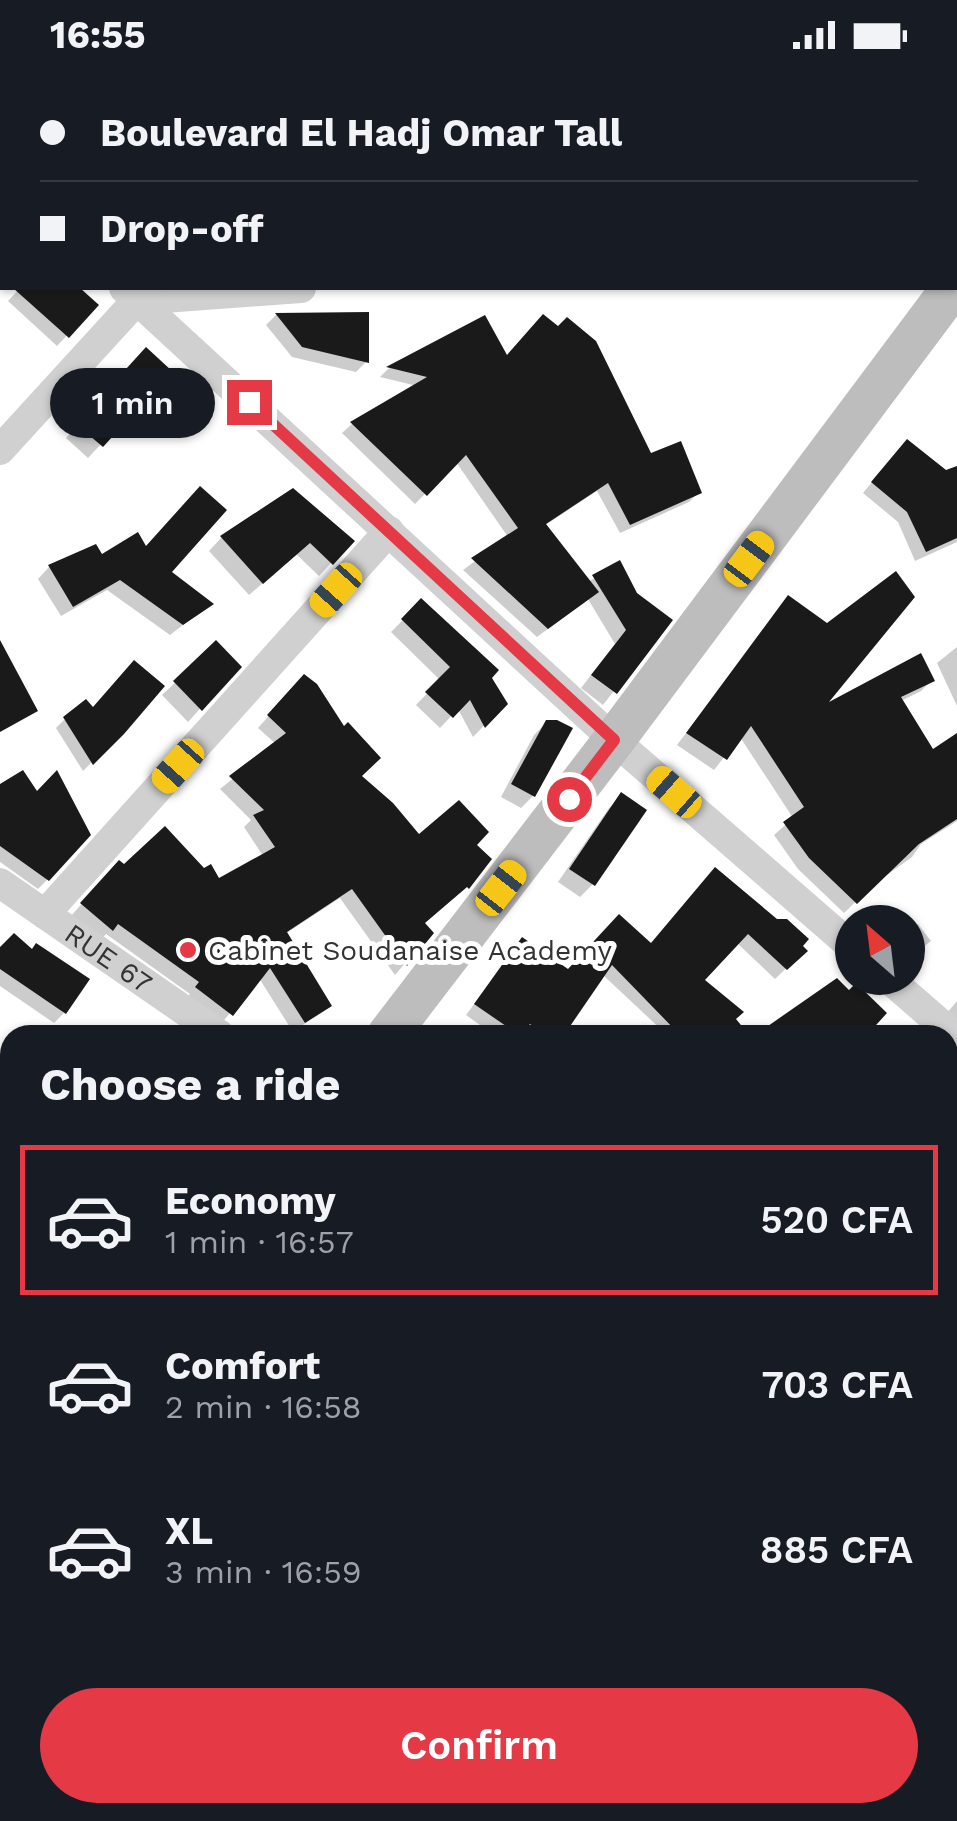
<!DOCTYPE html>
<meta charset="utf-8">
<style>
:root{--surface:#171b24;--page:#242831;--text:#f1f3f6;--muted:#9ea1a6;--line:#363941;--accent:#e63946}
body{margin:0;font-family:"Work Sans",sans-serif;background:var(--page);color:var(--text);height:100vh;display:flex;flex-direction:column;font-size:38px;white-space:nowrap}
*{box-sizing:border-box;margin:0}
p{font-size:32px;color:var(--muted)}
.icon{flex:none;width:55px;height:55px;fill:none;stroke:currentColor;stroke-width:2;stroke-linecap:round;stroke-linejoin:round}
.map{position:relative;flex:1;overflow:hidden}
.side{position:absolute;left:0px;top:955px;width:958px;height:798px;display:flex;flex-direction:column;background:var(--surface);border-radius:30px 30px 0 0;box-shadow:0 2px 8px #0004}
.side>*{flex:none}
.guide{position:absolute;left:0px;top:0px;width:958px;height:220px;box-shadow:0 2px 8px #0004;display:grid;align-content:center;height:220px;padding:0 40px;background:var(--surface)}
.needle{width:65px;rotate:332deg}
.controls{position:absolute;left:835px;top:835px;display:grid;gap:20px}
.controls a{display:grid;place-items:center;width:90px;height:90px;border-radius:50%;background:var(--surface);box-shadow:0 2px 8px #0004;font-size:50px}
.end{position:absolute;width:45px;height:45px;margin:-22px;border:12px solid #e63946;background:#fff;box-shadow:0 0 0 5px #fff}
.from{border-radius:50%}
.bubble{position:absolute;height:70px;border-radius:35px;background:var(--surface);box-shadow:0 2px 8px #0004;font-size:32px;font-weight:600;line-height:70px;text-align:center}
.car{position:absolute;width:30px;height:60px;margin:-30px -15px;border-radius:12px;box-shadow:0 0 8px 2px #0007;background:linear-gradient(#f5c518 24%,#345 0 40%,#f5c518 0 76%,#345 0 86%,#f5c518 0)}
.guide b{display:flex;align-items:center;gap:35px;height:95px;font-size:38px}
.guide b+b{border-top:2px solid var(--line)}
.guide i{width:25px;height:25px;background:var(--text)}
ul{padding:0;list-style:none}
li{display:flex;align-items:center;gap:30px;height:150px;margin:0 20px 15px;padding:0 20px;border:5px solid transparent;border-radius:0px}
li div{flex:1}
li b{display:block;font-size:38px}
li em{font-style:normal;font-weight:600}
li.active{border-color:var(--accent)}
li>.icon{width:90px;height:90px;stroke-width:1.5}
h2{padding:0 40px;font-size:45px;line-height:120px}
.primary-button{display:flex;gap:20px;margin-top:auto;padding:20px 40px}
.primary-button a{flex:1;height:115px;border-radius:60px;background:var(--accent);color:#fff;font-size:40px;font-weight:600;line-height:115px;text-align:center}
.status{display:flex;justify-content:space-between;align-items:center;height:70px;padding:0 50px;background:var(--surface);direction:ltr}
.status svg{height:28px;fill:currentColor}
.map>svg:first-child{display:block}
.shadow{fill:#0003}
.building{fill:#1a1a1a}
.lines{fill:none;stroke-linecap:round;stroke-linejoin:round}
.street{stroke:#d0d0d0;stroke-width:30}
.secondary{stroke:#bdbdbd;stroke-width:42}
.route{stroke:#e63946;stroke-width:12}
.poi-dot{fill:#e63946;stroke:#fff;stroke-width:4}
.labels{text-anchor:middle;stroke-width:10;stroke-linejoin:round;paint-order:stroke}
.poi-label{font-size:28px;fill:#333;stroke:#fff;text-anchor:start}
.street-label{font-size:28px;fill:#333;stroke:#fff}
</style>
<div class="status"><b>16:55</b><svg viewBox="0 0 49 12"><path d="M0 12V9h3v3zM5 12V6h3v6zM10 12V3h3v9zM15 12V0h3v12zM26 1h20v11H26zM47 4h2v5h-2z"/></svg></div>
<div class="map">
<svg width="957" height="1751" viewBox="0 0 957 1751">
<rect width="100%" height="100%" fill="#fff"/>
<g class="shadow">
<path d="M0,0H133L2,2V22Z"/>
<path d="M239,0H310L308,2Z"/>
<path d="M750,0H830L827,2Z"/>
<path d="M20,218H76L95,235L57,276L8,231Z"/>
<path d="M276,245H366V292L356,302L292,287L266,255Z"/>
<path d="M484,248L506,288L699,422L689,432L620,463L597,421L544,456L588,512L619,493L635,525L669,550L603,635L581,618L615,574L588,529L537,567L463,500L508,467L456,392L415,434L342,363L352,354L417,316L380,307L388,299Z"/>
<path d="M134,293L169,301L88,388L66,368Z"/>
<path d="M897,382L948,405L957,396V472L915,491L898,452L863,423Z"/>
<path d="M293,421L331,493L319,506L296,484L249,525L209,481L221,468Z"/>
<path d="M95,477L100,488L168,502L210,534L170,565L107,520L61,546L38,509L49,497Z"/>
<path d="M788,528L819,640L932,610L921,621L901,631L932,683L957,666V751L921,774L912,787L873,815L844,843L798,799L774,765L793,748L740,667L714,700L677,675Z"/>
<path d="M421,532L489,608L505,634L473,667L458,639L440,658L416,635L440,610L391,562Z"/>
<path d="M216,574L238,597L188,652L162,625Z"/>
<path d="M957,577V636L937,593Z"/>
<path d="M293,619L358,706L419,767L473,775L467,817L423,854L431,863L395,905L340,828L285,864L329,936L293,962L259,908L220,955L186,929L190,924L106,864L101,870L71,846L108,804L124,797L204,801L218,811L263,786L244,757L251,750L220,719L276,674L258,658Z"/>
<path d="M92,640L122,662L83,701L56,658L65,649Z"/>
<path d="M547,652L533,726L521,738L501,727L534,665Z"/>
<path d="M0,718L47,810L38,819L0,792Z"/>
<path d="M622,725L593,814L580,827L558,812L609,738Z"/>
<path d="M705,810L804,881L775,909L737,873L701,910L746,965H667L603,905L561,965H472L480,955L466,945L522,870L568,902L650,876Z"/>
<path d="M918,854L931,871L908,889V861Z"/>
<path d="M0,880L64,943L54,953L0,916Z"/>
<path d="M957,931V950L947,943Z"/>
<path d="M957,1042V1174L948,1166V1053Z"/>
<path d="M948,1179L957,1182V1244L948,1240Z"/>
<path d="M948,1287L957,1291V1313L948,1327Z"/>
<path d="M0,1329L10,1334L0,1352Z"/>
<path d="M948,1613L957,1622V1688L948,1679Z"/>
<path d="M948,1703L957,1705V1751H862L865,1742H948Z"/>
<path d="M86,1742H115L124,1751H80Z"/>
<path d="M197,1742H364L352,1751H280L273,1744L267,1751H206Z"/>
<path d="M469,1742H534L522,1751H460Z"/>
<path d="M616,1742H636L644,1751H606Z"/>
</g>
<g class="building">
<path d="M13,218H80L99,235L69,268Z"/>
<path d="M369,242V293L302,277L275,243Z"/>
<path d="M543,244L558,256L567,247L596,271L651,383L681,371L702,423L630,455L608,413L546,454L599,522L548,559L471,488L518,458L466,385L427,426L350,352L427,307L386,297L485,245L507,285Z"/>
<path d="M146,277L172,301L103,377L76,354Z"/>
<path d="M907,369L946,400L957,396V468L926,482L907,442L871,412Z"/>
<path d="M200,416L227,440L172,502L214,534L183,555L120,510L73,537L48,495L96,474L102,484L138,462L146,476Z"/>
<path d="M293,418L355,471L333,495L310,473L263,514L220,466Z"/>
<path d="M620,490L637,523L673,550L617,624L591,605L626,560L592,505Z"/>
<path d="M896,501L915,527L829,632L921,583L935,611L901,627L933,679L957,663V749L919,774L857,834L809,788L783,752L804,737L751,656L727,690L686,663L788,525L827,553Z"/>
<path d="M421,528L499,600L492,608L508,634L485,658L470,630L453,648L425,622L450,597L401,549Z"/>
<path d="M0,570L38,641L0,662Z"/>
<path d="M216,570L242,597L202,641L173,611Z"/>
<path d="M134,590L165,616L124,664L93,695L63,647L86,629L93,637Z"/>
<path d="M304,604L317,614L344,656L348,652L381,688L362,706L393,733L419,764L459,730L489,762L477,775L492,789L469,819L467,817L425,853L434,863L407,896L352,819L287,862L332,936L305,953L270,898L233,946L195,917L199,912L118,854L113,861L80,833L119,790L124,794L165,756L204,798L211,794L219,808L275,777L253,745L264,740L229,706L286,663L267,645Z"/>
<path d="M546,650H557L573,658L535,727L511,714Z"/>
<path d="M23,700L37,721L57,700L91,765L49,811L0,776V714Z"/>
<path d="M621,722L647,740L595,816L569,799Z"/>
<path d="M715,797L777,849H787L809,869L803,876L808,881L787,900L748,864L705,910L744,942L736,949L749,965H680L612,895L564,965H547L530,954L519,965L474,934L522,867L568,899L619,844L651,873Z"/>
<path d="M14,863L32,879L36,873L90,909L66,944L0,899V877Z"/>
<path d="M837,908L849,920L856,913L887,943L867,965H755Z"/>
</g>
<g class="lines">
<g class="street">
<path d="M410,0L412,2"/>
<path d="M729,0L732,2"/>
<path d="M946,0L947,2"/>
<path d="M342,2L344,0"/>
<path d="M955,45L957,56"/>
<path d="M0,101L2,104"/>
<path d="M955,172H957"/>
<path d="M124,218L614,670L852,877"/>
<path d="M137,230L301,218"/>
<path d="M0,380L148,218"/>
<path id="s1" d="M0,813L220,965"/>
<path d="M45,844L389,461"/>
<path d="M888,908L957,968"/>
<path d="M0,1183L10,1177"/>
<path d="M948,1365L957,1359"/>
<path d="M948,1408L957,1383"/>
<path d="M948,1435L957,1440"/>
<path d="M948,1507L957,1497"/>
<path d="M0,1607L10,1616"/>
<path d="M149,1742L158,1751"/>
<path d="M438,1751L449,1742"/>
<path d="M764,1751L773,1742"/>
<path d="M796,1751L799,1742"/>
</g>
<g class="secondary">
<path d="M388,965L614,670L952,218"/>
<path d="M0,1476L10,1463"/>
</g>
</g>
<g class="lines">
<path class="route" d="M249,332L614,670L569,729"/>
</g>
<circle class="poi-dot" cx="188" cy="880" r="10"/>
<g class="labels">
<g class="poi-label">
<text x="208" y="890">Cabinet Soudanaise Academy</text>
</g>
<g class="street-label">
<text dy="10" stroke="none"><textPath href="#s1" startOffset="132">RUE 67</textPath></text>
</g>
</g>
</svg>
<div class="controls">
<a><svg class="needle" viewBox="-14 -14 28 28"><path d="M0-13l5 13h-10z" fill="#e53935"/><path d="M0 13l5-13h-10z" fill="#9ea1a6"/></svg></a>
</div>
<i class="end from" style="left:569px;top:729px"></i>
<i class="end" style="left:249px;top:332px"></i>
<div class="bubble" style="left:50px;top:298px;width:165px">1 min</div>
<i class="car" style="left:749px;top:489px;rotate:37deg"></i>
<i class="car" style="left:336px;top:520px;rotate:222deg"></i>
<i class="car" style="left:178px;top:696px;rotate:222deg"></i>
<i class="car" style="left:674px;top:722px;rotate:311deg"></i>
<i class="car" style="left:501px;top:818px;rotate:38deg"></i>
<div class="guide">
<b><i class="from"></i>Boulevard El Hadj Omar Tall</b>
<b><i></i>Drop-off</b>
</div>
<section class="side">
<h2>Choose a ride</h2>
<ul>
<li class="active"><svg class="icon" aria-label="car" viewBox="0 0 24 24"><path d="M5 17H2v-5l4-1 3-4h7l3 4 3 1v5h-3M9 17h6M6 11h13"/><circle cx="7" cy="17" r="2"/><circle cx="17" cy="17" r="2"/></svg><div><b>Economy</b><p>1 min · 16:57</p></div><em>520 CFA</em></li>
<li><svg class="icon" aria-label="car" viewBox="0 0 24 24"><path d="M5 17H2v-5l4-1 3-4h7l3 4 3 1v5h-3M9 17h6M6 11h13"/><circle cx="7" cy="17" r="2"/><circle cx="17" cy="17" r="2"/></svg><div><b>Comfort</b><p>2 min · 16:58</p></div><em>703 CFA</em></li>
<li><svg class="icon" aria-label="car" viewBox="0 0 24 24"><path d="M5 17H2v-5l4-1 3-4h7l3 4 3 1v5h-3M9 17h6M6 11h13"/><circle cx="7" cy="17" r="2"/><circle cx="17" cy="17" r="2"/></svg><div><b>XL</b><p>3 min · 16:59</p></div><em>885 CFA</em></li>
</ul>
<div class="primary-button"><a>Confirm</a></div>
</section>
</div>
